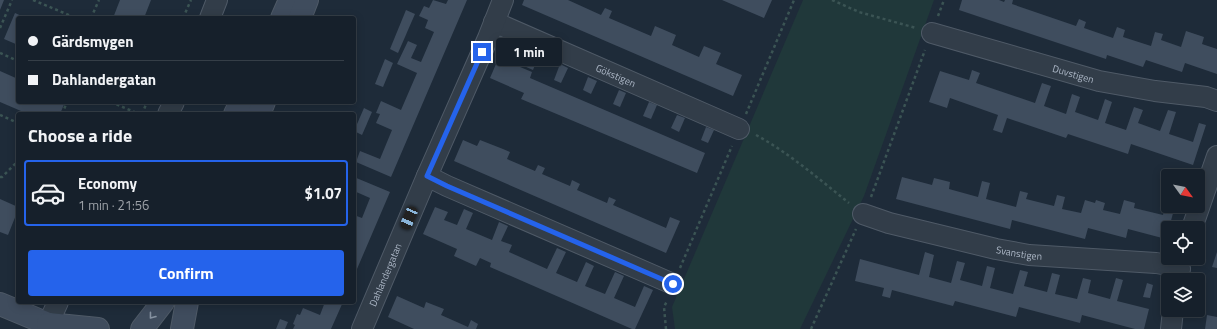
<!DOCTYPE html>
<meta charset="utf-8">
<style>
:root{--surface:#16202b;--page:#232d37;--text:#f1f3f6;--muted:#9ea3a9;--line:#353e47;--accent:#2563eb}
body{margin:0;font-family:"Titillium Web",sans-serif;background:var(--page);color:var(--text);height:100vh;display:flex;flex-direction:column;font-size:15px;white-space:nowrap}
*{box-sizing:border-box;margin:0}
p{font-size:13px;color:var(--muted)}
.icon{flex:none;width:22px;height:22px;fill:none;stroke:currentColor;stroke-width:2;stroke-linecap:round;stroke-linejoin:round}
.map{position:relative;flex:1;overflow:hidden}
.drawer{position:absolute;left:16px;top:112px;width:340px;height:192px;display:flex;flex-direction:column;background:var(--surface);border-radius:4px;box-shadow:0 2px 10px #0003,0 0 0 1px var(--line)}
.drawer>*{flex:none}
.top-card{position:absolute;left:16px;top:16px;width:340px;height:88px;border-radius:4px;box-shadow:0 2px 10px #0003,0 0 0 1px var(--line);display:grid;align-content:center;height:88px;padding:0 12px;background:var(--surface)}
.needle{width:26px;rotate:123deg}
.tools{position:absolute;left:1161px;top:169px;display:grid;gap:8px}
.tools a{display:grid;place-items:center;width:44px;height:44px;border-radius:4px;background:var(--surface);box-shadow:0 2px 10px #0003,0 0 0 1px var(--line);font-size:20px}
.end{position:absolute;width:18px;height:18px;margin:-9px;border:5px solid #2563eb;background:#fff;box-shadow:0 0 0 2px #fff}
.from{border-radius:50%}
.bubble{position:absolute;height:28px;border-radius:4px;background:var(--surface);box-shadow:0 2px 10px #0003,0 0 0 1px var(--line);font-size:13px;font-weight:700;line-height:28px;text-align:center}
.car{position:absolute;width:12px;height:24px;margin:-12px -6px;border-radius:5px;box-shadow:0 0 3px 1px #0007;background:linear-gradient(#222 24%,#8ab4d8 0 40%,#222 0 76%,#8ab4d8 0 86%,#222 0)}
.top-card b{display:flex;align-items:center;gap:14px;height:38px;font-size:15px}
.top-card b+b{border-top:1px solid var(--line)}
.top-card i{width:10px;height:10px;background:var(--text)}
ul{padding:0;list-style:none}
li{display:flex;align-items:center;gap:12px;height:66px;margin:0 8px 6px;padding:0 4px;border:2px solid var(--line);border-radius:4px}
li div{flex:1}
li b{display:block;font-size:15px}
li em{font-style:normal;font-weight:700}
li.on{border-color:var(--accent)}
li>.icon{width:36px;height:36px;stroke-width:1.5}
h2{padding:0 12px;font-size:18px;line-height:48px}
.cta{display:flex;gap:8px;margin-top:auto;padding:8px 12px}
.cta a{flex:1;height:46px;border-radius:4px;background:var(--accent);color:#fff;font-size:16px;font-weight:700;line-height:46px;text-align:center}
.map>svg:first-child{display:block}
.green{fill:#20383a}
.building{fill:#3f4d5e}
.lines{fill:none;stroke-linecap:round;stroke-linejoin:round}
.street-casing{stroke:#4f5a67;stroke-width:22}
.secondary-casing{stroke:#4f5a67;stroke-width:24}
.path{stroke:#3b5454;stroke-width:2.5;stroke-dasharray:3 3;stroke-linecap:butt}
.street{stroke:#323d49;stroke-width:20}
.secondary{stroke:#3f4c5d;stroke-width:22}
.oneway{stroke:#8692a1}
.route{stroke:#2563eb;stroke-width:5}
.labels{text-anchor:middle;stroke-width:4;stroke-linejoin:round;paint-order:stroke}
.street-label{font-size:10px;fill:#acb7c6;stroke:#18222d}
</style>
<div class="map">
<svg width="1217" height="329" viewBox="0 0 1217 329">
<rect width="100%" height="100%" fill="#1e2b39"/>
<path class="green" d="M803,0H934L864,196L800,329H675L672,307Z"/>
<g class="building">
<path d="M0,0H4L0,10Z"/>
<path d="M120,0H151L144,18H113Z"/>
<path d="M433,0L446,4L448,0H467L391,177L356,162L360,151L380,159L392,130L376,123L380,114L376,113L381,101L401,110L417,73L397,64L408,41L417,45L411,58L421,62L434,32L425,28L428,20L419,16L424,6L429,8Z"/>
<path d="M524,0H568L601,15L605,8L612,11L609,18L651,36L655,26L676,35L672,45L699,57L704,46L721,53L716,64L742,75L733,96L522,5Z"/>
<path d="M722,0H772L764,18Z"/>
<path d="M962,0H999L1004,2L1005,0H1013L1012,4L1076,26L1079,19L1086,22L1084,28L1113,38L1117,27L1125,30L1123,37L1151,46L1155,32L1163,34L1161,40L1181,47L1186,31L1204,37L1202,44L1217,49V74L1185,63L1182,72L1146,60L1143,67L1107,55L1106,59L959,10Z"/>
<path d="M406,10L415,14L398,53L390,49Z"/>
<path d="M15,13L26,18H18V45L4,39Z"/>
<path d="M502,50L516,56L513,64L532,72L530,78L705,153L697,173L521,99L524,93L490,78Z"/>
<path d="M530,51L539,55L533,70L524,66Z"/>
<path d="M385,59L393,63L383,87L375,84Z"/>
<path d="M560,64L568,68L561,83L554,80Z"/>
<path d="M972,70L980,73L976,83L1035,103L1042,83L1051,86L1044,106L1066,114L1072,94L1080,97L1075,112L1098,120L1105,99L1112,102L1105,123L1126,130L1134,107L1143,110L1138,123L1160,131L1168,110L1176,112L1169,134L1193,142L1199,123L1206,125L1193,165L1131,144L1128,154L1068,134L1066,138L1007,118L1002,133L993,130L998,115L950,98L947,108L929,102L940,71L969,80Z"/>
<path d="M0,71L18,79V102H65L60,114H28L0,102Z"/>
<path d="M588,77L597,81L591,94L583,90Z"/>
<path d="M619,90L626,93L620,107L613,104Z"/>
<path d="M649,102L657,105L651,119L643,116Z"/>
<path d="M364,108L372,112L362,135L354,131Z"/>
<path d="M677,115L685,118L679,132L671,128Z"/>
<path d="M706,127L714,130L708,143L701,140Z"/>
<path d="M463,140L477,146L480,140L503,149L510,152L507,159L535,171L538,165L545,168L542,174L570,186L572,180L580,184L577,190L607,203L609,197L616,200L613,205L666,228L670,217L680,221L666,253L454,161Z"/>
<path d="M354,177L390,192L354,276V215L362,218L370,198L354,191Z"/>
<path d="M902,177L932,185L934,178L950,182L949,189L978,197L982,181L990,183L986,199L1016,207L1020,191L1028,193L1026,199L1054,206L1057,195L1065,197L1062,209L1081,213L1085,200L1095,203L1096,200L1105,203L1103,210L1120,214L1124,200L1135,203L1134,208L1163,215L1166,204H1168V206H1175L1166,239L1128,229L1126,238L1088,228L1085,239L1012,220L1010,229L896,199Z"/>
<path d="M0,199L18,207V210L8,235L0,232Z"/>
<path d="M435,207L448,212L444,220L457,225L464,209L473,213L466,229L492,240L499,222L508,226L501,241L512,245L509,252L547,269L557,248L566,252L556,273L577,282L586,262L594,266L585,286L605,294L615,272L624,276L614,298L635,307L644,286L653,290L635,329H632L490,267L491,263L480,258L476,266L454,256L457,249L423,234Z"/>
<path d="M925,252L934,255L929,277L951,283L957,261L965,263L960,280L982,286L987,266L995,268L990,288L1013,294L1020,270L1028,272L1024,286L1047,292L1052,273L1060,275L1055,294L1077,299L1083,278L1091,280L1088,293L1110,299L1116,278L1123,280L1117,301L1149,309L1144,329H1135L1082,315L1080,323L1019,307L1016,317L955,301L953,306L892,290L890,298L882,296L884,288L855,281L860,259L919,275Z"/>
<path d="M1217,252V268L1212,267Z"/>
<path d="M1147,283L1153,285L1150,298L1143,297Z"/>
<path d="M397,296L424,308L426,302L444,309L441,315L468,327L471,320L478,324L476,329H414L388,317Z"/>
<path d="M325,302H343L331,329H293L295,325L293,324L297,314L300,315L303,308L320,315Z"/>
<path d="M1207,315L1217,317V329H1205Z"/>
<path d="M280,319L288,322L285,329H276Z"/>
</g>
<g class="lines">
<defs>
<g id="street">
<path d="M210,18L217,0"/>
<path id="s1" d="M494,22L739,129"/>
<path id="s2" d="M932,33L1099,81L1155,91L1206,97L1217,101"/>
<path d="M168,114L174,102"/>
<path d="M427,176L447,186L673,284"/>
<path id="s3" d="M863,214L889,223L996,249L1029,255L1156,263L1169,265L1180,269"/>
<path d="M1192,228L1217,156"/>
<path d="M48,324L58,302"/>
<path id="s4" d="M362,329L427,176L488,38L503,0"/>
<path d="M1171,329L1173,310"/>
</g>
<g id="secondary">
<path d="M282,18L290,0"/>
<path d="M300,18L307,0"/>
<path d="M235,114L241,102"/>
<path d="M259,114L264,102"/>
<path d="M0,304L48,324L55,329"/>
<path d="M48,324L98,329"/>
<path d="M142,329L163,302"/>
<path d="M182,329L187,302"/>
</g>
</defs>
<use href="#street" class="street-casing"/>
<use href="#secondary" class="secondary-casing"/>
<g class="path">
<path d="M33,0L76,18"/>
<path d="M832,0L859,12L916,28"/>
<path d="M938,16L944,0"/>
<path d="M91,18L99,0"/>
<path d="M183,18L191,0"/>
<path d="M0,28L12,0"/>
<path d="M0,53L18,61"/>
<path d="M111,102L139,114"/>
<path d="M62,114L67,102"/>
<path d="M142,114L147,102"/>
<path d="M746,114L794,0"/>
<path d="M0,115L18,123"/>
<path d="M756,135C789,153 819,179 849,203"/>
<path d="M0,177H2L18,161"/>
<path d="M871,197L925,50"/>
<path d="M680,268L732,146"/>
<path d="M666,329L664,307L667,301"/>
<path d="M811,329L856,229"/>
</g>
<use href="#street" class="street"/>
<use href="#secondary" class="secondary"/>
</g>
<defs><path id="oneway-chevron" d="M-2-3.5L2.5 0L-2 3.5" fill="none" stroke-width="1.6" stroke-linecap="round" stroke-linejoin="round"/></defs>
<use class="oneway" href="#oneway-chevron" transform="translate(152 316) rotate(128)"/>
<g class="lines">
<path class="route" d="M482,52L427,176L447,186L673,284"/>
</g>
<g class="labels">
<g class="street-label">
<text dy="4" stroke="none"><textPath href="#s2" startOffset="147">Duvstigen</textPath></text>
<text dy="4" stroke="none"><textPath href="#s1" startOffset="133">Gökstigen</textPath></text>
<text dy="4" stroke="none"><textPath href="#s3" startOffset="161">Svanstigen</textPath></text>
<text dy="4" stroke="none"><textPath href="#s4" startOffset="59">Dahlandergatan</textPath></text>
</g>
</g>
</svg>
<div class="tools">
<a><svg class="needle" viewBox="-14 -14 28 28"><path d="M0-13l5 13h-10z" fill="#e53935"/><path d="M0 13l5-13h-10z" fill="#9ea3a9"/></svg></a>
<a><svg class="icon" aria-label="locate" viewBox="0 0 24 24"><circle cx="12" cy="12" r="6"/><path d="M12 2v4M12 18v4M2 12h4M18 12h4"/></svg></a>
<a><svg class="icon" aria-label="layers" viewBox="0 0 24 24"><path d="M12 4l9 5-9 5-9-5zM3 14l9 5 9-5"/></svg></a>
</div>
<i class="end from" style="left:673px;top:284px"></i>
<i class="end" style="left:482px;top:52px"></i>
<div class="bubble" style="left:496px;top:38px;width:66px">1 min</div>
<i class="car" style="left:409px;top:218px;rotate:203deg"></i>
<div class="top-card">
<b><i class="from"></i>Gärdsmygen</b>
<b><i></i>Dahlandergatan</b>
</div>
<section class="drawer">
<h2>Choose a ride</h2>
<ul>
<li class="on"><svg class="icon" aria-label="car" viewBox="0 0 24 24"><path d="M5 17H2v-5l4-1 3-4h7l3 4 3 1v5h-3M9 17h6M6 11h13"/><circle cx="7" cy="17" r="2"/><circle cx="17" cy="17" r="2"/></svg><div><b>Economy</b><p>1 min · 21:56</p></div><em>$1.07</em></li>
</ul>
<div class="cta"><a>Confirm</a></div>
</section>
</div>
